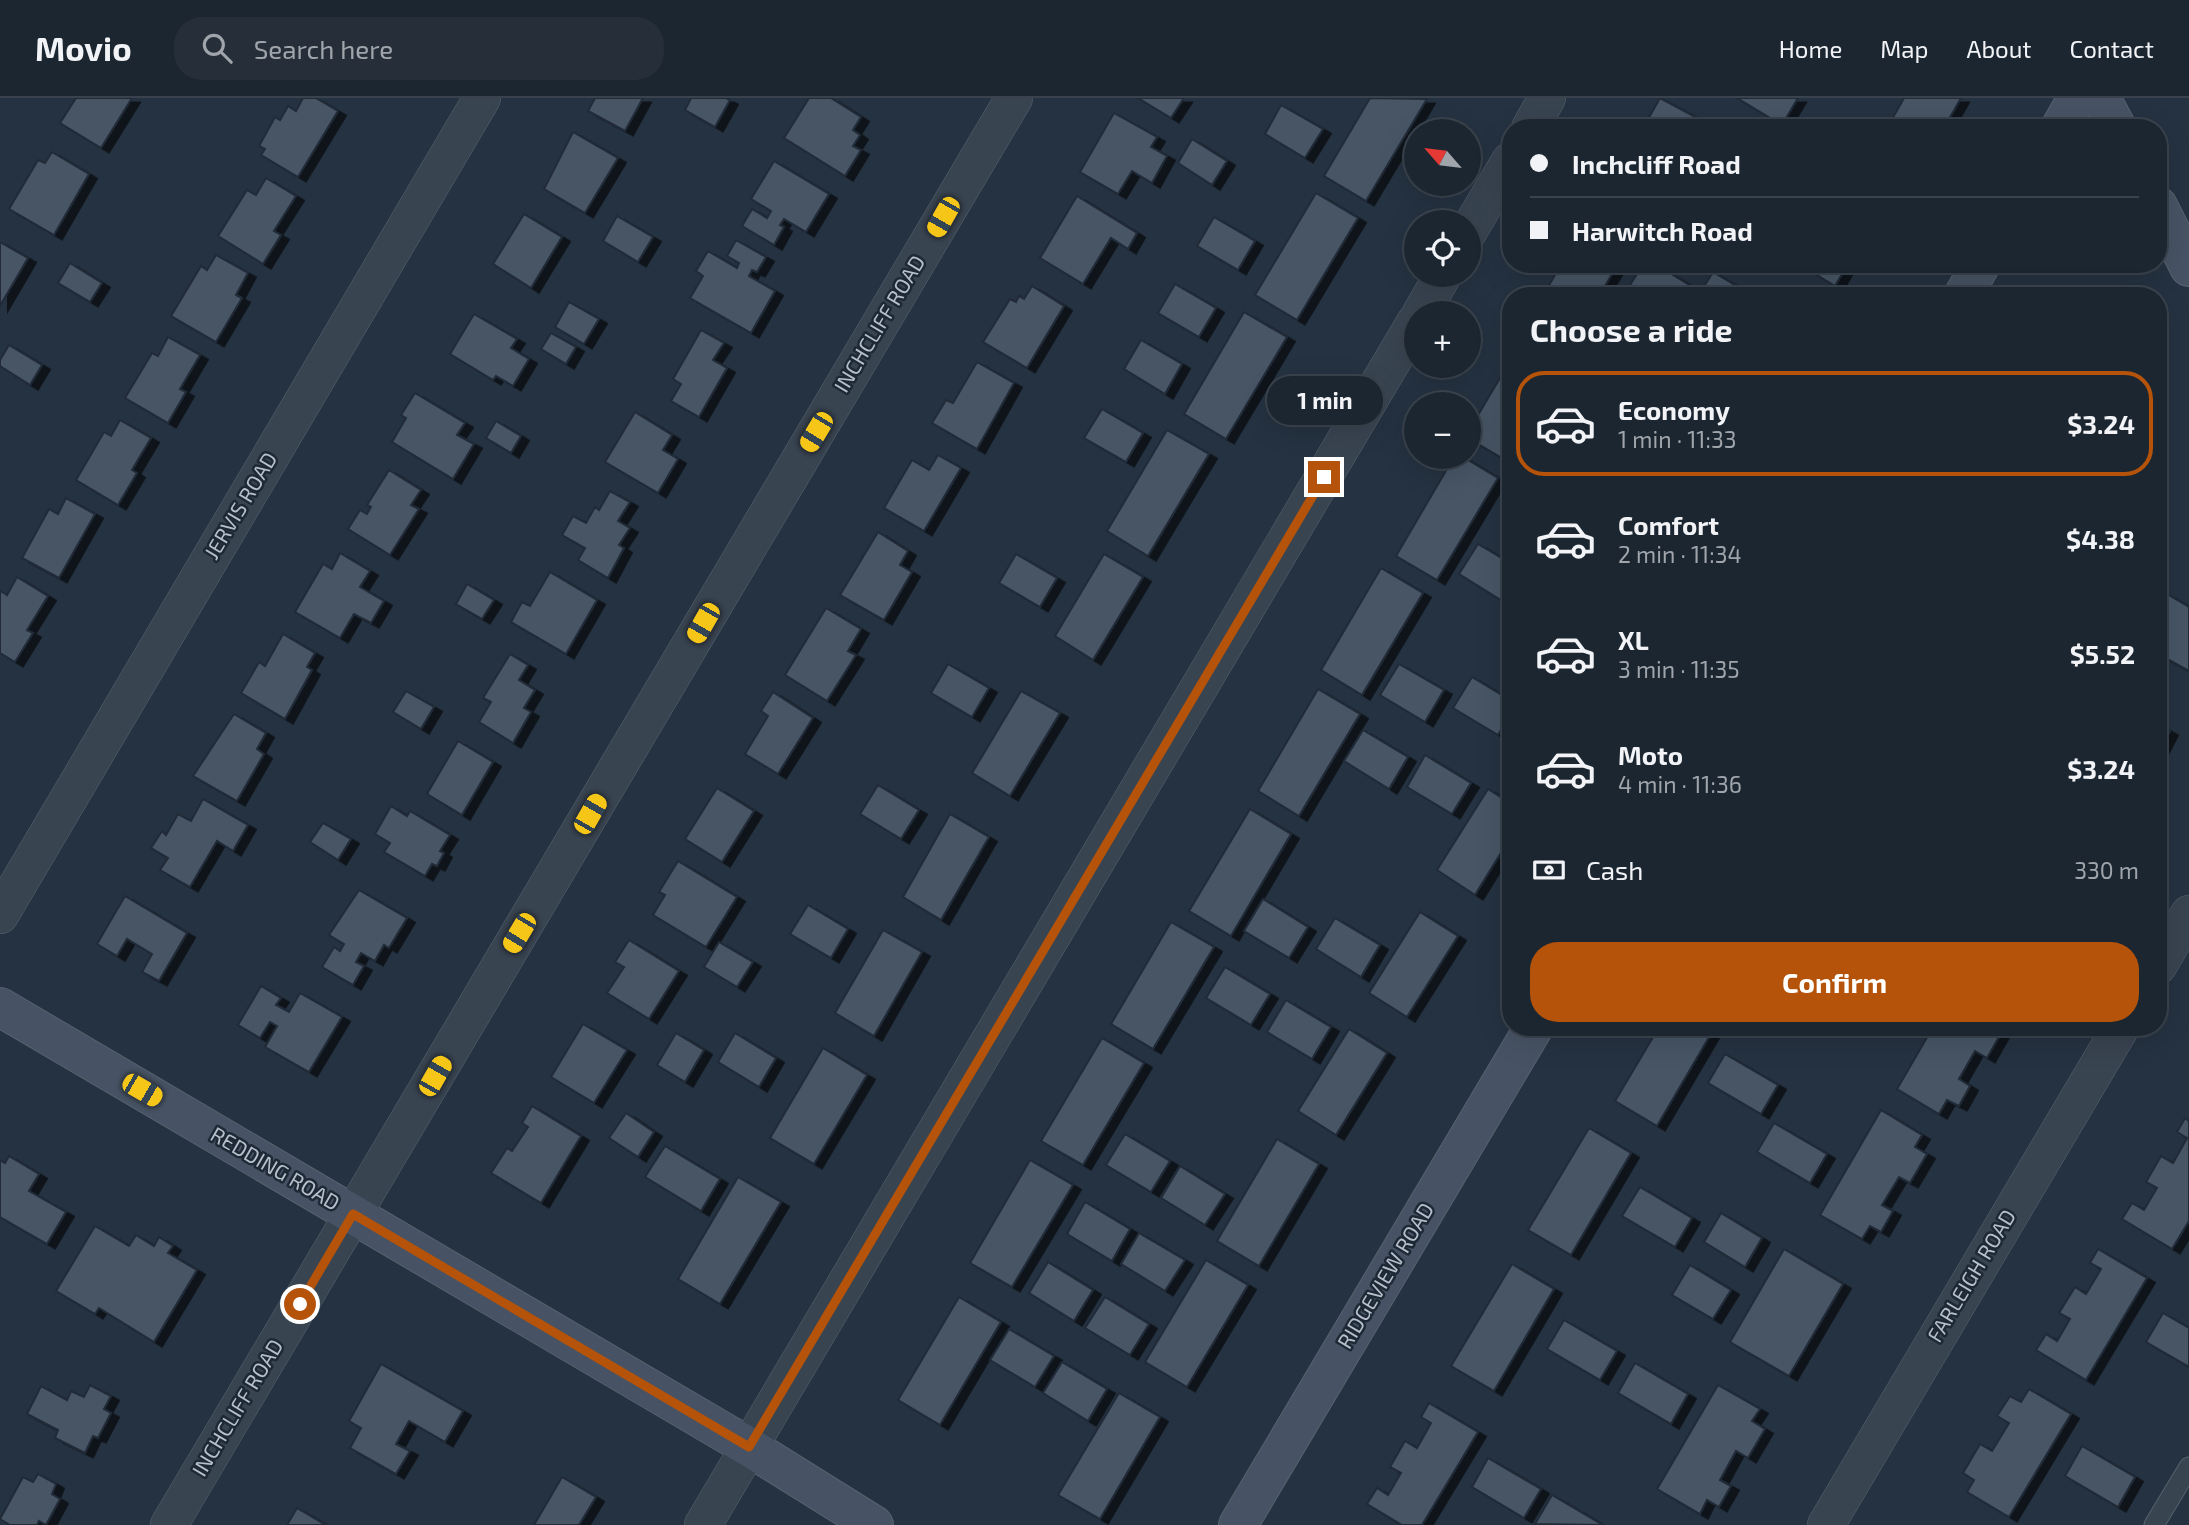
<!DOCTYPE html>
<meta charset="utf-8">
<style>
:root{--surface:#1c2631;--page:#252e39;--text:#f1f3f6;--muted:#a0a5ab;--line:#3a434d;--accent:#b45309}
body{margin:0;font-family:"Exo 2",sans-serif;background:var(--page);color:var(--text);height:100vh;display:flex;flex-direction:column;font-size:26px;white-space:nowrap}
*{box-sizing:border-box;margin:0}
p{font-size:23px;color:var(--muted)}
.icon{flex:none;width:38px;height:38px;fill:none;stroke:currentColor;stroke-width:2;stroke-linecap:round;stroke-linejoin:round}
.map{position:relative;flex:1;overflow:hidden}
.details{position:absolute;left:1502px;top:189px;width:665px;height:749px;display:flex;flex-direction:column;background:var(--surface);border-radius:28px;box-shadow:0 7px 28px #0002,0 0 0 2px var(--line)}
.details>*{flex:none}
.banner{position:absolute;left:1502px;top:21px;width:665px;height:154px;border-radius:28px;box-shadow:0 7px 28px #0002,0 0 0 2px var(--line);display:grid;align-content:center;height:154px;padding:0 28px;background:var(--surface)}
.needle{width:46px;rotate:298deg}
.buttons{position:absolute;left:1404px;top:21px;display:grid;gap:14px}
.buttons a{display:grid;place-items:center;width:77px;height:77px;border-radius:50%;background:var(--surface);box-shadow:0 7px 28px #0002,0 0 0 2px var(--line);font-size:35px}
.end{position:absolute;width:32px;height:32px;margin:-16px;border:9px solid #b45309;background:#fff;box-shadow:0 0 0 4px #fff}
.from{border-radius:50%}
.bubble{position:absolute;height:49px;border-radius:24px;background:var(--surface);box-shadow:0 7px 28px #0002,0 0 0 2px var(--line);font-size:23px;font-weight:700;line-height:49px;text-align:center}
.car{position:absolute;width:21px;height:42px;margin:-21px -10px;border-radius:9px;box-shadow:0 0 5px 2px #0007;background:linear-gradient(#f5c518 24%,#345 0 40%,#f5c518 0 76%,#345 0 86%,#f5c518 0)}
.banner b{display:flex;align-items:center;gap:24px;height:66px;font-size:26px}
.banner b+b{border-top:2px solid var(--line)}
.banner i{width:18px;height:18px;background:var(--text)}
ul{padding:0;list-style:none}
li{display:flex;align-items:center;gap:21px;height:105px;margin:0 14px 10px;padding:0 14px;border:4px solid transparent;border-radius:28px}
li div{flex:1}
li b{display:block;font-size:26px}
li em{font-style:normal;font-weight:700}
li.selected{border-color:var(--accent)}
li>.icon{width:63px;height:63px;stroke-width:1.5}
h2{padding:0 28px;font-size:32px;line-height:84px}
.pay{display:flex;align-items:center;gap:18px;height:77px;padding:0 28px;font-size:26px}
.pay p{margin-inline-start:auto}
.primary-button{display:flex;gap:14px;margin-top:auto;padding:14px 28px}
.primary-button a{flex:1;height:80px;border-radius:28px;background:var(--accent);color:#fff;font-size:28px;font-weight:700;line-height:80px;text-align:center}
header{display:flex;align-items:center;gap:42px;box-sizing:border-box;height:98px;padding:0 35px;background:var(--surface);border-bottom:2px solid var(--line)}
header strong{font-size:33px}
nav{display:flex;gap:38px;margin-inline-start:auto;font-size:24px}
.search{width:490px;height:63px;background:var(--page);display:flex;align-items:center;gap:18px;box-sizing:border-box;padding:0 24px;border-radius:28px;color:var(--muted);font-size:26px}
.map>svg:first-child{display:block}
.building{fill:#465465;stroke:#202b38;stroke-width:2;filter:url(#shadow)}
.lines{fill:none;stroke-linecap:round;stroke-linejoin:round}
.lane-casing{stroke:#57626e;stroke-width:21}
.street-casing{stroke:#57626e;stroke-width:38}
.secondary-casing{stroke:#57626e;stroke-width:40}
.lane{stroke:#394451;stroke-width:19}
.street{stroke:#394451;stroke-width:37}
.secondary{stroke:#475364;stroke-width:38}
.route{stroke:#b45309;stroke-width:9}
.labels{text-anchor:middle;stroke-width:5;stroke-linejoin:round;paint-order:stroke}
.street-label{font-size:21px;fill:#b6bfcb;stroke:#1e2936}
</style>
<header>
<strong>Movio</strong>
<div class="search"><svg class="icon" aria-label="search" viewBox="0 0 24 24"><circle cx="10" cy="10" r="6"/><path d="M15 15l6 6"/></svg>Search here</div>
<nav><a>Home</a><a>Map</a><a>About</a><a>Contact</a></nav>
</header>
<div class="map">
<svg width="2189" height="1427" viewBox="0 0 2189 1427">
<defs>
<filter id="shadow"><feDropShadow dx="8" dy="4.5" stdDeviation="0" flood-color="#0009"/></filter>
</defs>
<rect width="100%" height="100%" fill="#253241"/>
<g class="building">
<path d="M76,0H132L101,50L60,25Z"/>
<path d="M303,0H316L338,13L298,79L261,57L265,51L259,48L275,19L280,22L288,8L296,13Z"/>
<path d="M595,0H643L625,33L588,13Z"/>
<path d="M691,0H726L730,2L715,29L685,12Z"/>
<path d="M809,0H831L861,19L853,32L860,37L853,48L861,52L845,78L784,40Z"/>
<path d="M1138,0H1184L1171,20Z"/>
<path d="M1370,0L1427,1L1366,103L1324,78Z"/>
<path d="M1660,0L1703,23L1699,30H1643Z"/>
<path d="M1737,0H1798L1782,27Z"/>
<path d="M1904,0H1961L1944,30H1887Z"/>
<path d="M1281,7L1323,31L1305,60L1265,36Z"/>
<path d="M1114,15L1157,39L1151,49L1167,58L1152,85L1132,73L1118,96L1080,74Z"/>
<path d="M573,34L618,60L585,115L544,91Z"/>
<path d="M1192,41L1227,63L1212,87L1178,65Z"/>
<path d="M52,54L89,76L54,137L9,111L38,62L45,65Z"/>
<path d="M774,63L829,96L806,134L784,121L780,127L784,129L774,147L742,128L752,111L767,120L771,113L751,101Z"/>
<path d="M266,80L296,98L274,133L281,137L263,166L218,138L247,92L256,97Z"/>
<path d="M1316,95L1358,120L1297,222L1255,197Z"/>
<path d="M1077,98L1137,135L1128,151L1111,140L1083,186L1040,160Z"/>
<path d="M524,116L562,139L531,190L493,166Z"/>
<path d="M617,118L653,139L638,164L603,143Z"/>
<path d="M1214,119L1255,143L1238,172L1197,148Z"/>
<path d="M736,142L766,159L757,174L752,172L749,178L775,193L751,235L690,200L703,178L696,173L708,153L737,170L739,165L727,158Z"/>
<path d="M0,144L28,160L0,208Z"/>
<path d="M216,157L248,175L236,197L242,200L216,244L171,218L201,168L207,172Z"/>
<path d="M70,165L102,185L90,204L58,185Z"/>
<path d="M1561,166H1618L1599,198H1543Z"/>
<path d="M1643,166H1655L1691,188L1685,198H1637L1627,192Z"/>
<path d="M1799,166H1848L1835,188Z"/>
<path d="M1713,174L1753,198H1698Z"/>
<path d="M1175,186L1216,210L1199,239L1158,215Z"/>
<path d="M1032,188L1064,208L1027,270L983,244L1010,201L1016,204L1019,198L1024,201Z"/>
<path d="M569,204L599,221L584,246L555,229Z"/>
<path d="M1244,214L1287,239L1226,341L1184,316Z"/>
<path d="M474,216L517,241L511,250L529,261L513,288L496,278L493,282L450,256Z"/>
<path d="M701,232L724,245L713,262L727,270L699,319L671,303L681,286L673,281Z"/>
<path d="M551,235L576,249L566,266L541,251Z"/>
<path d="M168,239L200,257L180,291L186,294L168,325L125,300L152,255L158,258Z"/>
<path d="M1141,242L1182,266L1165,296L1124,271Z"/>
<path d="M9,247L42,267L30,287L0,268V262Z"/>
<path d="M1510,263V358L1507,363L1468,340V334Z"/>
<path d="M977,264L1014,285L977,351L932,325L946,302L953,305Z"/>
<path d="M415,295L465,325L457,337L474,346L453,381L392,344L406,320L401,317Z"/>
<path d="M1102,311L1143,335L1126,364L1084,340Z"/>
<path d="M635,314L672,337L663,352L678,361L658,395L605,364Z"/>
<path d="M120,322L151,340L132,372L137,375L118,407L76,382L104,334L111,338Z"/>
<path d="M496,323L521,338L511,355L486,340Z"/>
<path d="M1167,332L1209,356L1148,458L1107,433Z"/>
<path d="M938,357L961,370L924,433L884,410L912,362L929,372Z"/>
<path d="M1454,359H1463L1498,380L1437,482L1396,458Z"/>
<path d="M389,372L421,392L411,407L419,411L390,457L348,431L360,412L367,416L371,409L367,407Z"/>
<path d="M610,393L630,404L618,423L630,430L619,447L624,450L608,480L578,462L585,450L562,437L573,418L586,425L595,409L599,412Z"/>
<path d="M66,400L95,416L59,480L22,460L49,411L58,416Z"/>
<path d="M878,434L908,453L900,467L912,474L884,522L840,497Z"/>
<path d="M1478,446L1510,465V493L1504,504L1459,476Z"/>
<path d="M340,455L370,473L360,489L384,503L371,525L354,516L340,540L295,514L323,466L332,471Z"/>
<path d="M1016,456L1057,480L1040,509L999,485Z"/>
<path d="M1104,456L1143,479L1093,562L1055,538Z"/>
<path d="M1381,470L1423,495L1362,597L1321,572Z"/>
<path d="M550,474L597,502L566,556L511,524L522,504L530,508Z"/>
<path d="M17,479L48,498L27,532L33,535L15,564L0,555V496L1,493L7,497Z"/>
<path d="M467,486L494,502L482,521L456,506Z"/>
<path d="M2167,496L2189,509V573L2158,556V511Z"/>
<path d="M826,510L861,531L848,553L856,557L827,603L785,577Z"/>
<path d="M283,536L315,555L307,569L312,572L285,621L241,595L259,564L265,568Z"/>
<path d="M510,556L528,567L519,582L535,592L524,610L531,614L513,645L479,624L491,604L483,600Z"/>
<path d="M948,566L989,590L972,619L931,595Z"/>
<path d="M1399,566L1444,592L1425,624L1380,597Z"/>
<path d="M1472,579L1510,602V617L1498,637L1453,610Z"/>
<path d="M1318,591L1360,616L1299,718L1258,693Z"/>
<path d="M406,593L434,609L421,631L393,614Z"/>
<path d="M1021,593L1060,615L1010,698L972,675Z"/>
<path d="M773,594L813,620L778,676L745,656L768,618L761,613Z"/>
<path d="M234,616L266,635L257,651L264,656L237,703L193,678Z"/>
<path d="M2158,626L2170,633L2158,656Z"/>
<path d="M1363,632L1408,659L1389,691L1344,663Z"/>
<path d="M458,643L493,664L462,717L427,696Z"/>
<path d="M1425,657L1471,685L1452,716L1407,689Z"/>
<path d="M878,687L919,712L901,741L860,716Z"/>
<path d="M717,690L754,713L722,764L685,741Z"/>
<path d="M1488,691L1510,705V740L1475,797L1437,772Z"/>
<path d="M203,701L248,727L233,753L217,743L190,789L160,772L168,760L151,750L162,733L166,737L178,716L191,723Z"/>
<path d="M391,708L407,718L410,713L450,737L440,753L444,755L437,768L432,766L425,778L384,754L390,745L375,736Z"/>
<path d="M1250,711L1291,736L1231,838L1189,813Z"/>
<path d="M950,716L989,739L941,822L903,799Z"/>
<path d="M323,725L351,741L338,762L310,744Z"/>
<path d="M678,763L737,799L706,849L653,817L665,797L659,794Z"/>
<path d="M359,792L407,820L389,850L384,847L375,863L361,855L356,864L364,868L353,887L322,869L334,849L340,853L344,846L329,837Z"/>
<path d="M125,798L187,835L159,883L142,874L152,856L127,841L117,858L97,846Z"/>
<path d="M1263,801L1308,829L1289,860L1244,833Z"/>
<path d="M808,807L848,831L831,860L790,836Z"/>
<path d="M1420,814L1458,838L1407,919L1369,895Z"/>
<path d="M1335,820L1380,847L1361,879L1316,851Z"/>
<path d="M1171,824L1214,849L1153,951L1111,926Z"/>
<path d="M883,832L922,854L874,938L835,915Z"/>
<path d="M629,842L679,873L649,921L607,895L624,869L615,864Z"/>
<path d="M719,844L753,864L737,889L704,869Z"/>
<path d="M1225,869L1270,896L1251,927L1206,900Z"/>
<path d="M261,888L281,900L276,907L289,914L300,895L342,919L309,974L265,949L277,928L270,924L260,940L238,927Z"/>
<path d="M1286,902L1331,929L1312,961L1267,934Z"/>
<path d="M583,926L627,952L594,1005L551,979Z"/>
<path d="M1659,929H1715L1657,1028L1615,1003Z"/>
<path d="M1933,929L2004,930L1987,960L1975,953L1959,981L1970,988L1959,1008L1947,1002L1939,1016L1897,991Z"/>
<path d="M1349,931L1387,955L1336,1037L1298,1013Z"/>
<path d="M676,935L704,952L685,984L657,967Z"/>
<path d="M735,935L776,960L759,989L718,964Z"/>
<path d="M1102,940L1144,965L1083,1067L1041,1043Z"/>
<path d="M823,950L867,977L814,1066L770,1040Z"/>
<path d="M1725,956L1778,987L1761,1016L1708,985Z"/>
<path d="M532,1008L581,1038L541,1105L491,1075L507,1050L512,1053L528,1029L522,1025Z"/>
<path d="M1881,1012L1922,1037L1915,1049L1927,1056L1910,1085L1899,1079L1882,1107L1893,1113L1881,1134L1870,1128L1862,1141L1820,1117Z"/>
<path d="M626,1015L654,1034L638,1059L609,1040Z"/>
<path d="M2185,1020L2189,1023V1123L2172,1151L2122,1121L2132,1105L2144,1112L2157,1090L2146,1084L2161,1058L2173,1065L2187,1040L2177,1034Z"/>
<path d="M1774,1025L1827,1056L1810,1085L1757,1054Z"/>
<path d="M1589,1030L1631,1055L1571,1157L1528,1132Z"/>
<path d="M1125,1036L1170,1063L1151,1094L1106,1067Z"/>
<path d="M1277,1041L1319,1066L1259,1168L1217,1143Z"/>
<path d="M665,1048L720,1081L701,1113L645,1079Z"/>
<path d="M9,1058L39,1076L29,1093L66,1114L47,1146L0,1119V1062L5,1065Z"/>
<path d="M1030,1062L1073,1087L1012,1189L970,1165Z"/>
<path d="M1180,1068L1225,1096L1205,1127L1161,1100Z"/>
<path d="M738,1079L781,1104L720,1206L678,1181Z"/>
<path d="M1640,1089L1692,1120L1675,1149L1622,1118Z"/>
<path d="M1085,1104L1130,1131L1112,1163L1067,1136Z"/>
<path d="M1721,1115L1762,1140L1745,1169L1704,1144Z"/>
<path d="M95,1128L129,1148L136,1137L154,1148L159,1139L173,1148L168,1155L197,1172L154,1244L99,1210L95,1216L56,1193Z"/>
<path d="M1139,1135L1185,1162L1165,1193L1121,1166Z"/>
<path d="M1784,1151L1843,1186L1789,1278L1730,1244Z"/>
<path d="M2098,1151L2147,1180L2086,1282L2036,1252L2046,1236L2057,1243L2070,1221L2059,1215L2075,1189L2086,1196L2101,1171L2090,1165Z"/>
<path d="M1206,1162L1248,1187L1187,1289L1145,1264Z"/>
<path d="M1048,1164L1093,1192L1074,1223L1029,1195Z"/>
<path d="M1512,1166L1554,1191L1494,1293L1451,1268Z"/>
<path d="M1690,1167L1731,1192L1713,1221L1672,1197Z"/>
<path d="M959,1199L1001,1224L940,1327L898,1302Z"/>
<path d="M1105,1199L1149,1226L1130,1257L1085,1230Z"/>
<path d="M2163,1215L2189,1230V1269L2146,1244Z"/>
<path d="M1564,1222L1617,1253L1600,1282L1547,1251Z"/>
<path d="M1009,1231L1054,1258L1035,1289L990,1262Z"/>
<path d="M1062,1264L1107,1291L1088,1323L1043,1295Z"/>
<path d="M1635,1265L1688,1296L1671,1326L1618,1295Z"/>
<path d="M381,1266L463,1313L445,1344L409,1323L396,1346L410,1353L396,1376L350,1350L361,1330L349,1323Z"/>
<path d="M90,1287L111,1298L104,1311L111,1315L98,1340L93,1338L85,1355L55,1340L58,1332L27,1316L41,1288L67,1302L71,1293L84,1299Z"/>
<path d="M1718,1287L1760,1311L1752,1323L1765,1331L1748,1360L1736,1353L1720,1382L1731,1388L1719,1409L1707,1402L1700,1416L1657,1391Z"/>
<path d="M2029,1291L2071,1316L2009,1419L1967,1394L1974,1382L1963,1375L1980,1346L1992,1353L2009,1325L1997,1318L2010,1298L2021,1304Z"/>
<path d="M1119,1295L1160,1319L1100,1421L1058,1397Z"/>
<path d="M1429,1305L1478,1334L1422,1427H1402L1367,1406L1377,1390L1388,1397L1401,1375L1390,1369L1405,1343L1417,1350L1431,1325L1421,1319Z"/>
<path d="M2082,1348L2135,1379L2118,1409L2065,1378Z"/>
<path d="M1488,1360L1541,1391L1524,1420L1472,1389Z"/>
<path d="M38,1376L56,1386L52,1396L60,1401L46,1427L39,1423L37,1427H10L0,1421L23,1379L33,1384Z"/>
<path d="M562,1379L596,1399L579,1427H534Z"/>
<path d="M1552,1397L1603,1427L1535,1426Z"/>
<path d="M297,1410L326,1427H287Z"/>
</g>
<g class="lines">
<defs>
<path id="lane" d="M2154,1427L2189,1369"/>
<g id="street">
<path d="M1530,30L1547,0"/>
<path d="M1468,134L1510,63"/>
<path d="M1421,215L1443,177"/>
<path d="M0,817L482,0"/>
<path d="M2158,868L2189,816"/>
<path d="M169,1427L1014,0"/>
<path d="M703,1427L1416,223"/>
<path d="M1826,1427L2121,929"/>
</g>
<g id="secondary">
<path d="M2101,0L2117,30"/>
<path d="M2060,30L2077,0"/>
<path d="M2158,108L2189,169"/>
<path d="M1963,198L1981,166"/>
<path d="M0,909L749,1349L874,1427"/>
<path d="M1238,1427L1534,929"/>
</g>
</defs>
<use href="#lane" class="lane-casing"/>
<use href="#street" class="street-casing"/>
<use href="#secondary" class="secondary-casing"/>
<use href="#lane" class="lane"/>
<use href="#street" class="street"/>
<use href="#secondary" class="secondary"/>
</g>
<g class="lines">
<path class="route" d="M300,1206L353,1116L749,1349L1324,379"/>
</g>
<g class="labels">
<g class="street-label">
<text transform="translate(880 226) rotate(-59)" y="7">INCHCLIFF ROAD</text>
<text transform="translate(241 408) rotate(-59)" y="7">JERVIS ROAD</text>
<text transform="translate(275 1071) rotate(30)" y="7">REDDING ROAD</text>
<text transform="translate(1386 1178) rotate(-59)" y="7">RIDGEVIEW ROAD</text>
<text transform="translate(1972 1178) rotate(-59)" y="7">FARLEIGH ROAD</text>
<text transform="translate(238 1310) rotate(-59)" y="7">INCHCLIFF ROAD</text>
</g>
</g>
</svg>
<div class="buttons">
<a><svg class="needle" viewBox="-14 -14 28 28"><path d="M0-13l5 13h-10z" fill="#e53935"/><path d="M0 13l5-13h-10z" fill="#a0a5ab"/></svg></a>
<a><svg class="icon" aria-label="locate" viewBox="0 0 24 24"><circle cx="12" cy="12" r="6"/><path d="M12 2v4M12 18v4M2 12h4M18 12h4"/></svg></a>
<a>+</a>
<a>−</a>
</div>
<i class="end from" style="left:300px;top:1206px"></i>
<i class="end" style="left:1324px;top:379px"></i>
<div class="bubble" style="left:1267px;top:278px;width:116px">1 min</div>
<i class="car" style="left:943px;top:119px;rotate:210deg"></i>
<i class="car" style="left:816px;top:334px;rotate:211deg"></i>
<i class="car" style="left:703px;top:525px;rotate:210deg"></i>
<i class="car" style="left:590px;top:716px;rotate:30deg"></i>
<i class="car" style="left:519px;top:835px;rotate:211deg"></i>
<i class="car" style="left:435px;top:978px;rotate:30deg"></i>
<i class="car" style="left:142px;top:992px;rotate:120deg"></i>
<div class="banner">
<b><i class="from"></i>Inchcliff Road</b>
<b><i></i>Harwitch Road</b>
</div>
<section class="details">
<h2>Choose a ride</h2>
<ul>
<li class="selected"><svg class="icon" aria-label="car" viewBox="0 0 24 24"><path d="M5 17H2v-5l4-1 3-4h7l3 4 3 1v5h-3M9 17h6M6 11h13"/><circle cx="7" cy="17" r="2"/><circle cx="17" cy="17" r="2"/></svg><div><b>Economy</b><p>1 min · 11:33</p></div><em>$3.24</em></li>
<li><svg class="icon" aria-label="car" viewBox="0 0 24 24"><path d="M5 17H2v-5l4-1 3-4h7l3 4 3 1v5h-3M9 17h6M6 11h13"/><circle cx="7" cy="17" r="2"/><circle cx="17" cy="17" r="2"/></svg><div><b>Comfort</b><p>2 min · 11:34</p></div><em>$4.38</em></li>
<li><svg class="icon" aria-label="car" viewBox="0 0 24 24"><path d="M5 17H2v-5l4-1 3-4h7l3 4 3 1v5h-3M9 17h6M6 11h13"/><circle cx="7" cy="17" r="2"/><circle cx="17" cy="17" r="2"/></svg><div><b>XL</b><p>3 min · 11:35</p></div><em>$5.52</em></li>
<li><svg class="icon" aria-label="car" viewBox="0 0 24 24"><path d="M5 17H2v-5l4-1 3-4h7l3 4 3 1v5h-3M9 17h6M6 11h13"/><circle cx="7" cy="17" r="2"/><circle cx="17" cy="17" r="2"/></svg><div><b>Moto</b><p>4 min · 11:36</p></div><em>$3.24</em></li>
</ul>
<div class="pay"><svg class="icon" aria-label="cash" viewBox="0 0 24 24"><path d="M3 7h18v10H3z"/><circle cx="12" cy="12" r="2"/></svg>Cash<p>330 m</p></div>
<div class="primary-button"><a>Confirm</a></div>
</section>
</div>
